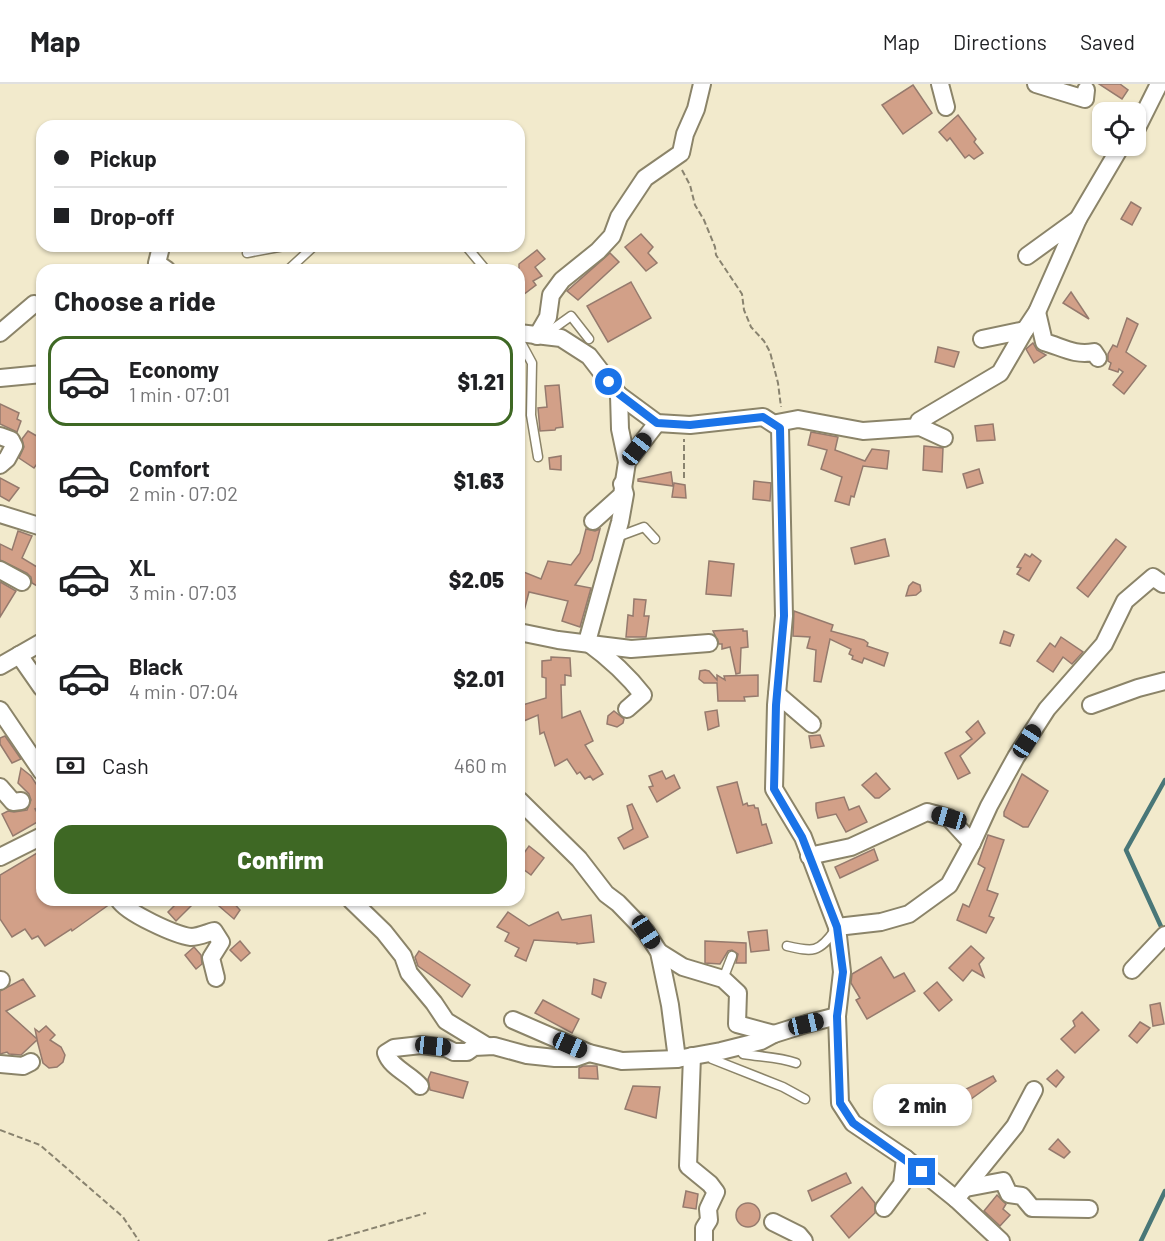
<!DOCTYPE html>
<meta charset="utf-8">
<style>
:root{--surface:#fff;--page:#f6f6f6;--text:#202124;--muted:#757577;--line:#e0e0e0;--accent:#3e6824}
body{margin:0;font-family:Barlow,sans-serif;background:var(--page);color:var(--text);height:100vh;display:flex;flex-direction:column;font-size:22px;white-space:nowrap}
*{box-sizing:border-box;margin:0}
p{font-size:20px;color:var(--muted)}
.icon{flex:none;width:33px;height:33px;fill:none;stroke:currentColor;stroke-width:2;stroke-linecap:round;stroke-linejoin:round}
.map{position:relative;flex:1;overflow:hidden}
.sheet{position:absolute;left:36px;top:180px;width:489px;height:642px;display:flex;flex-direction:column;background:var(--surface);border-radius:18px;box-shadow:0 2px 4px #0004}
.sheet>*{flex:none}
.top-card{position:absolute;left:36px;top:36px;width:489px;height:132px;border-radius:18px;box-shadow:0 2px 4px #0004;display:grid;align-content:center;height:132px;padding:0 18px;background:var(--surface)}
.fabs{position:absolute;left:1092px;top:18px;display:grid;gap:12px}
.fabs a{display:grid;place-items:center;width:54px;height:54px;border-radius:12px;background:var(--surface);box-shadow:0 2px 4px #0004;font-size:30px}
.end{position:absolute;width:27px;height:27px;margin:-14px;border:8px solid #1a73e8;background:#fff;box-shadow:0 0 0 3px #fff}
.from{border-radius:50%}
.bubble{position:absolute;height:42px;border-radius:18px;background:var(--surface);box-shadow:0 2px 4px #0004;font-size:20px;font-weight:800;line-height:42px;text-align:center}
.car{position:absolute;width:18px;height:36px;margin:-18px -9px;border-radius:8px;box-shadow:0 0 4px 2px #0007;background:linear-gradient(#222 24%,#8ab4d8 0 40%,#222 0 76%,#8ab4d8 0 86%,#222 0)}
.top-card b{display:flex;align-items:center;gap:21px;height:57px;font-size:22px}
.top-card b+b{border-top:2px solid var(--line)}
.top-card i{width:15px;height:15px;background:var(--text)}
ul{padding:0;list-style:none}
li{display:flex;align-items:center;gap:18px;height:90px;margin:0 12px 9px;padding:0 6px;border:3px solid transparent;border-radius:18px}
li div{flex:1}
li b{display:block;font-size:22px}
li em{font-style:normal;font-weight:800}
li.on{border-color:var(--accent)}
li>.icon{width:54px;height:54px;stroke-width:1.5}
h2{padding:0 18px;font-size:27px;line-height:72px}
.pay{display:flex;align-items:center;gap:15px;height:66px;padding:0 18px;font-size:22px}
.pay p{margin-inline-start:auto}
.cta{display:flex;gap:12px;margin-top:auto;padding:12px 18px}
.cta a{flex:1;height:69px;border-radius:18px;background:var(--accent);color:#fff;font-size:24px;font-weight:800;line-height:69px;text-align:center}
header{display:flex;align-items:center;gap:36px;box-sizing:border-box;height:84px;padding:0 30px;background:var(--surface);border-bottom:2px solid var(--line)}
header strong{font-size:28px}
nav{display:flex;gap:33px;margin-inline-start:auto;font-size:21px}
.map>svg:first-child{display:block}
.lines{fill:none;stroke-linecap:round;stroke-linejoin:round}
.stream{stroke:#497778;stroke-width:4.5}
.building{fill:#d2a088;stroke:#957a6d;stroke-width:1.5}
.service-casing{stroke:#8b8469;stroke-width:11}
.minor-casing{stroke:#8b8469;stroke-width:20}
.path{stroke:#89836f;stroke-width:2;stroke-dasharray:6 3;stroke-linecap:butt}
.service{stroke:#fff;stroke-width:8}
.minor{stroke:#fff;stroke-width:16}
.route{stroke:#1a73e8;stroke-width:8}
</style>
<header>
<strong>Map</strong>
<nav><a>Map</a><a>Directions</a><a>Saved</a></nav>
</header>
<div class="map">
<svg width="1165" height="1157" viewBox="0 0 1165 1157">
<rect width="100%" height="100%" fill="#f2eacc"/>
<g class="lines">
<g class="stream">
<path d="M1164,849L1126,766L1165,696"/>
<path d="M1141,1157L1165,1107"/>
</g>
</g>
<g class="building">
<path d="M1099,0H1120L1128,6L1122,15Z"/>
<path d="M913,1L932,29L903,50L882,21Z"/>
<path d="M958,31L976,55L974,58L983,69L974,75L969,71L965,74L950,54L947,57L939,48Z"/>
<path d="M1131,118L1141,124L1132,141L1121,135Z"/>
<path d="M641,150L653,163L648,169L657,179L646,187L625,163Z"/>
<path d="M537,166L545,175L535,183L542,192L533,197L536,201L519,214V180Z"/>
<path d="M610,169L619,178L578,216L567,207Z"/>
<path d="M631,198L651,234L608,258L587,222Z"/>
<path d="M1071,208L1089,235L1063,219Z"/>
<path d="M1127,234L1138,240L1126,268L1146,282L1124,310L1113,301L1123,288L1119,285L1118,288L1109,285L1111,279L1108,277V270L1113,261L1117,263Z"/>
<path d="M1033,259L1037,266L1046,271L1034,279L1026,265Z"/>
<path d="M938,263L959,268L954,283L935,278Z"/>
<path d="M559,301L563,343L556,344L555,346L540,347L538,324L547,323L545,302Z"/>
<path d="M0,320L19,329L17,335L21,337L17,348L0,340Z"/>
<path d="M993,340L995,356L977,357L975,342Z"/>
<path d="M28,347L42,355V373L34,384L19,374L24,363L22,355Z"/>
<path d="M811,348L838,353L835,366L865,377L872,365L889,367L887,385L863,382L854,413L851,412L849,421L835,417L842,393L821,385L827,366L808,361Z"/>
<path d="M924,362L943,364L942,388L923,386Z"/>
<path d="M561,372V386L550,385L549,374Z"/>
<path d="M979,385L983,399L967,404L963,390Z"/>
<path d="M671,388L673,402L638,397V395Z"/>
<path d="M0,394L19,404L9,417L0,412Z"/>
<path d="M754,397L771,399L770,417L753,415Z"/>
<path d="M674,399L685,401L686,414L672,413Z"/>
<path d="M586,445L595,447L600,445L592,476L575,501L591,504L580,543L562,537L568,517L529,508L523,531H519V486L541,495L548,477L571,481L580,469Z"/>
<path d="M18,447L32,452L22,474L42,486V505L32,499L31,493L27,489L0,476V460L12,466Z"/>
<path d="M885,455L889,472L855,480L851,464Z"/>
<path d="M1116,455L1126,463L1088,513L1077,504Z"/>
<path d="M1025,470L1030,473L1032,470L1041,477L1029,497L1017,490L1021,484L1017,483Z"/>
<path d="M709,477L734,480L731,512L706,510Z"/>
<path d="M0,498L16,507L0,533Z"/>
<path d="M913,498L920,501L921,507L916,511L906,512L909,502Z"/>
<path d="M634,515L646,516L644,532H649L646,553H626L628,531L633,532Z"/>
<path d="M794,527L833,541L831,547L864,556L868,559L867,562L888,569L884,582L864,574L862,579L852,575L853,572L849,570L851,565L830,555L821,598L814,597L816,566L807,564L810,553L793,552Z"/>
<path d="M743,545V547H747L748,563L741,564L740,589L736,590L730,563L722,565V560H719L713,547Z"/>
<path d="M1004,547L1014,551L1010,562L1000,559Z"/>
<path d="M1061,553L1083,568L1072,580L1063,573L1053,588L1037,577L1050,559L1055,563Z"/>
<path d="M551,573L570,574L571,592L565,591V601H561L562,634L580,627L593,657L585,661L603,690L593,696L590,692L585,695L580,688L577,690L567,675L555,682L544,648L540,650L538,631L519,639V622L546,614V594L542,593V577L551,576Z"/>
<path d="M705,586L709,587L717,596V591L725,596L724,592L758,591V612L744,613L745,617H718L717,599H704L699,595L700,587Z"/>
<path d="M717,626L719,642L708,646L705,628Z"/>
<path d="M614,627L624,635L623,639L617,643L607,640L608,632Z"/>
<path d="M978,637L985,649L960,672L970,689L958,695L945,669L972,655L966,648Z"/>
<path d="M820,651L824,662L811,664L809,652Z"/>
<path d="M5,652L21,675L12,679L0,660V654Z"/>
<path d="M21,684L31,692L40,706L42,705V725L40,723L35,725L41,736L13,752L2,730L8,727L14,728L27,726L31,716L29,710L18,699Z"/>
<path d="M662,687L666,695L674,691L680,704L657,718L649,703L653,702L649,692Z"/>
<path d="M876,689L890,705L879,714H875L862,701Z"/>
<path d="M1022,690L1048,707L1028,743H1023L1004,732V728Z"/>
<path d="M737,698L743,721L747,719L748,722L754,721L755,724H758L762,741L766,740L772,759L737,769L717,703Z"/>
<path d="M844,713L849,726L859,722L867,738L846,748L836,730L818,734L816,726V719Z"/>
<path d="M632,720L648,753L624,765L618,754L633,745L627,722Z"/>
<path d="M988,751L1004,756L987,806L998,810L989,832L994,834L986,849L957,836L963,820L969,823L985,784L978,780Z"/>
<path d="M529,762L544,774L531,791L519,782V767L524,769Z"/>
<path d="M874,765L878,776L840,794L835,783Z"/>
<path d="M42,766V816H109L110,820L72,847L71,845L45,862L38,852L32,855L25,845L12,853L0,835V791Z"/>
<path d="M180,816H197L176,837L168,828Z"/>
<path d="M212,816H231L240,826L234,835Z"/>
<path d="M508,828L529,842L558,828L562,836L591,831L594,858L577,860V859L534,856L526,877L515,872L519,864L505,857L509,849L497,843Z"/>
<path d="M767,846L769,866L751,868L748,848Z"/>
<path d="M240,857L250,869L241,877L230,866Z"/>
<path d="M705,857L746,859V879H736L738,870L732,866L728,867L720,880L705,879Z"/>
<path d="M971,862L984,874L979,880L984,893L972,886L963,897L949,884Z"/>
<path d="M194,863L201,871L202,880L196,885L185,871Z"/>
<path d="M419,867L470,901L462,913L418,882L415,873Z"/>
<path d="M881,873L894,894L904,889L915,907L867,935L856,916L860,914L851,899L852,890Z"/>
<path d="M23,895L35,912L6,927L37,955L35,945L39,948L46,942L55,951L50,956L61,963L65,971L63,978L57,983L49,984L43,979L37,956L21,971L9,970L7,968L0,970V907Z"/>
<path d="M594,895L606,899L601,914L592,910Z"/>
<path d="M937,898L952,916L939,927L924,909Z"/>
<path d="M543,916L579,935L572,949L535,929Z"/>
<path d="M1160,919L1164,940L1153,942L1150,921Z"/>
<path d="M1082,928L1099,946L1075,969L1061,955L1075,942L1073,937Z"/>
<path d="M1140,938L1150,944L1137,959L1129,952Z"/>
<path d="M583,982H597L598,995L579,994V984Z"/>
<path d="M1057,986L1064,993L1056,1003L1047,995Z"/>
<path d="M431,988L468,998L463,1014L430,1006L428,995Z"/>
<path d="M993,992L996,997L964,1020L956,1010Z"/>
<path d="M633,1002L660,1003L656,1034L625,1025Z"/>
<path d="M1058,1055L1070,1068L1064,1074L1049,1065Z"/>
<path d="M846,1089L851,1099L812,1117L808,1107Z"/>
<path d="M862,1103L875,1119V1129L849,1154L831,1132Z"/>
<path d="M686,1107L698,1110L696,1125L683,1123Z"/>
<path d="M997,1111L1006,1120L1003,1125L1010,1131L1000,1142L984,1127Z"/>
<circle cx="748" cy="1131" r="12"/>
</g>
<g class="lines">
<defs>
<g id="service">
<path d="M466,162L486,186"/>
<path d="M247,169L284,162"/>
<path d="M288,186L314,162"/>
<path d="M544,250L550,247L571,232L589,255"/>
<path d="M519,255L532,279L531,331L538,373"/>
<path d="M617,453L644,443L655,455"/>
<path d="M787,862C813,868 819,869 835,846"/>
<path d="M723,895L732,872"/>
<path d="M738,963L743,970C762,973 779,973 796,979"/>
<path d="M708,970L712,975L783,1003L805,1015"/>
</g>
<g id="minor">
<path d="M940,0L946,23"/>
<path d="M1036,0L1085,15L1086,6"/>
<path d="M1136,46L1159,0"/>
<path d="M1078,135L1121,62"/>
<path d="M161,163L157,179L167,186"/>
<path d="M1037,228L1044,258C1062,263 1075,272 1094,268L1098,274"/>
<path d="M1025,246L1037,228L1078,135L1027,172"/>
<path d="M0,249L34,220"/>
<path d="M519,249L561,254L589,272L619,311L657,339L690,341L763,333L780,344L784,532L776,621L774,705L803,753L837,843L842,888L837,932L840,1019L853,1039L905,1074L902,1100L884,1124"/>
<path d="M537,252L548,233L551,211L562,196L598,167L612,152L619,133L645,94L681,69L685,50L696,25L702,0"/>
<path d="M0,294L42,290"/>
<path d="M919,337L1000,289L1025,246L982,255"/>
<path d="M777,339L798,335L863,347L920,343L944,354"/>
<path d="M0,352L11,356L14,362L7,375L0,381"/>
<path d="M627,378L657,339"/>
<path d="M622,400L625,410L620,438L587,558C609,574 626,589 643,611L627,625"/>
<path d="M0,430L42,443"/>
<path d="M593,437L622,411L627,378L620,345L619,311"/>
<path d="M0,486L22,498"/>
<path d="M519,548L558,556L631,565L709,559"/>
<path d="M19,571L42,604"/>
<path d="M0,582L42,558"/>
<path d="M777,610L812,640"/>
<path d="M1091,621L1138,604L1165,597"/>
<path d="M0,626L42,688"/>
<path d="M0,703L13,718L21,717"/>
<path d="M519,716L579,775L606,810L618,819L646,848L659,868L670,921L677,975"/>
<path d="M809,772L851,763L927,728L949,734L972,759L989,722L1016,673L1047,625L1104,560L1125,517L1153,493L1163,500"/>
<path d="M0,773L42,752"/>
<path d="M119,816C127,829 175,851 191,853C198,853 207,849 214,847L221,858L211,874L216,894"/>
<path d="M351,816L384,848L403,872L409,889L434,919L446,937L487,962"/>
<path d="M837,843L881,838L909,830L949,801L972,759"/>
<path d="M659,868L683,883L723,895L738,909L737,940L774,950"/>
<path d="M1132,886L1165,851"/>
<path d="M0,897L1,896"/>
<path d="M513,936L589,969L622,977L677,975L721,967L761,957L774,950L806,940L837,932"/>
<path d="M692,972L688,1082L710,1100L716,1108L708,1125L709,1136L704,1144V1157"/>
<path d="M0,980L23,982L31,978"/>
<path d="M420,1002C410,990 391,984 386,969L394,964L421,961L446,964L454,968H467L474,963L494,962L527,971L555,974H575L589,969"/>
<path d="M905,1074L956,1115L1015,1042L1034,1006"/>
<path d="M966,1104L1003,1097L1009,1110L1022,1112L1032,1124L1089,1125"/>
<path d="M956,1115L1001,1157"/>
<path d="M773,1138L799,1151L804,1157"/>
</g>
</defs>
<use href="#service" class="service-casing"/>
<use href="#minor" class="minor-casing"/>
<g class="path">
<path d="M682,86L690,101L695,121L704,136L715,163L716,171L742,210L744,226L751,243L764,257L770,268L778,299L781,323"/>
<path d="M684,394V355"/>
<path d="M0,1046L40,1061L123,1133L139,1157"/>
<path d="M328,1157L426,1129"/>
</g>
<use href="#service" class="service"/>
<use href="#minor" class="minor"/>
</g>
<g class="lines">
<path class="route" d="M609,298L619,310L657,339L690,341L763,333L780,344L784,532L776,621L774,705L802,753L837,843L843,888L837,932L840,1019L853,1039L922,1088"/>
</g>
</svg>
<div class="fabs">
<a><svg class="icon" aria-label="locate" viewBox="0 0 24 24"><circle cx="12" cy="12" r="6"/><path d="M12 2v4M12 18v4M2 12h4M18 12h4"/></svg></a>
</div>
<i class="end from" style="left:609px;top:298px"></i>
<i class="end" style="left:922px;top:1088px"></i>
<div class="bubble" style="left:873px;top:1000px;width:99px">2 min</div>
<i class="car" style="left:637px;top:365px;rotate:38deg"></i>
<i class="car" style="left:1027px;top:657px;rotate:33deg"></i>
<i class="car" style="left:949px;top:734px;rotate:286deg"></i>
<i class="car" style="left:646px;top:848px;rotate:147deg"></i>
<i class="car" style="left:806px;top:940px;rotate:77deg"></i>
<i class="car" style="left:570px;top:961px;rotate:114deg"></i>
<i class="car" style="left:433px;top:962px;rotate:96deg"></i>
<div class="top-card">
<b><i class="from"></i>Pickup</b>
<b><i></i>Drop-off</b>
</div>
<section class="sheet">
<h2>Choose a ride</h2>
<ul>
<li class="on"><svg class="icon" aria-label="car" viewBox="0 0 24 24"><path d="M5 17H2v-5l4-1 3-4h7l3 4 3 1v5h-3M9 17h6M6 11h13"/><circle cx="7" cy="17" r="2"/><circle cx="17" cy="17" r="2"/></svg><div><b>Economy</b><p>1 min · 07:01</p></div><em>$1.21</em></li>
<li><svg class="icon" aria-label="car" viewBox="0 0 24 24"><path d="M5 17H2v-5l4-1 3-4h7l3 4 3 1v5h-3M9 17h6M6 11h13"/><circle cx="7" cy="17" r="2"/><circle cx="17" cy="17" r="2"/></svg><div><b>Comfort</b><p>2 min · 07:02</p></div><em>$1.63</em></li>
<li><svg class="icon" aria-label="car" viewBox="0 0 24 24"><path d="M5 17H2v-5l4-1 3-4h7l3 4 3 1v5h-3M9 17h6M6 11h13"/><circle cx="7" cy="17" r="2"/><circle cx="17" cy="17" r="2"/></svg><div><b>XL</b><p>3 min · 07:03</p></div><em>$2.05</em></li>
<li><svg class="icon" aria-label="car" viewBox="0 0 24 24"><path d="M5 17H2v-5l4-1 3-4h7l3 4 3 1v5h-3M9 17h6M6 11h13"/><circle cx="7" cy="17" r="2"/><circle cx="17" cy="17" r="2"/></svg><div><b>Black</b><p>4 min · 07:04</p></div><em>$2.01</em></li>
</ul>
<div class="pay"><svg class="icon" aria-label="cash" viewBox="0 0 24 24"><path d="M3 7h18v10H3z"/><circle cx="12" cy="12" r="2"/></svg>Cash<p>460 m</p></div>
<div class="cta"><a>Confirm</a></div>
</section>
</div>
